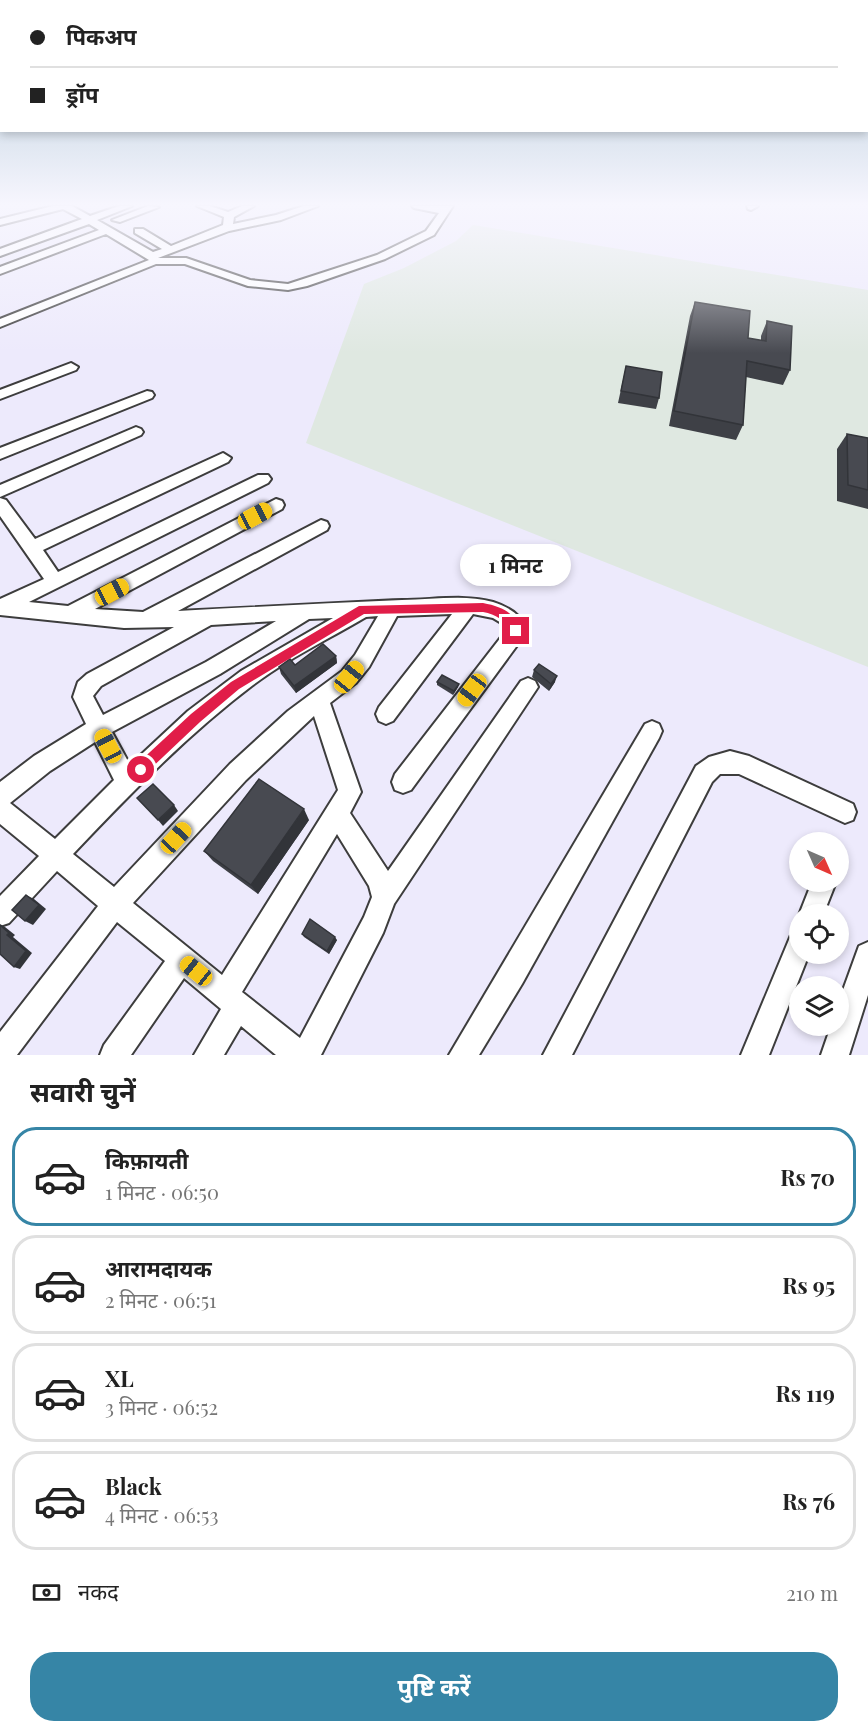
<!DOCTYPE html>
<html lang="hi">
<meta charset="utf-8">
<style>
:root{--surface:#fff;--page:#f6f6f6;--text:#222;--muted:#767676;--line:#e0e0e0;--accent:#3685a6}
body{margin:0;font-family:"Playfair Display","Noto Sans Devanagari",serif;background:var(--page);color:var(--text);height:100vh;display:flex;flex-direction:column;font-size:22px;white-space:nowrap}
*{box-sizing:border-box;margin:0}
p{font-size:20px;color:var(--muted)}
.icon{flex:none;width:33px;height:33px;fill:none;stroke:currentColor;stroke-width:2;stroke-linecap:round;stroke-linejoin:round}
.map{position:relative;height:1055px;overflow:hidden}
.drawer{display:flex;flex-direction:column;background:var(--surface);flex:1}
.drawer>*{flex:none}
.top-card{position:absolute;left:0px;top:0px;width:868px;height:132px;box-shadow:0 3px 9px #0003;display:grid;align-content:center;height:132px;padding:0 30px;background:var(--surface)}
.needle{width:39px;rotate:135deg}
.fabs{position:absolute;left:789px;top:832px;display:grid;gap:12px}
.fabs a{display:grid;place-items:center;width:60px;height:60px;border-radius:50%;background:var(--surface);box-shadow:0 3px 9px #0003;font-size:30px}
.end{position:absolute;width:27px;height:27px;margin:-14px;border:8px solid #e11d48;background:#fff;box-shadow:0 0 0 3px #fff}
.from{border-radius:50%}
.bubble{position:absolute;height:42px;border-radius:21px;background:var(--surface);box-shadow:0 3px 9px #0003;font-size:20px;font-weight:700;line-height:42px;text-align:center}
.car{position:absolute;width:18px;height:36px;margin:-18px -9px;border-radius:8px;box-shadow:0 0 4px 2px #0007;background:linear-gradient(#f5c518 24%,#345 0 40%,#f5c518 0 76%,#345 0 86%,#f5c518 0)}
.top-card b{display:flex;align-items:center;gap:21px;height:57px;font-size:22px}
.top-card b+b{border-top:2px solid var(--line)}
.top-card i{width:15px;height:15px;background:var(--text)}
ul{padding:0;list-style:none}
li{display:flex;align-items:center;gap:18px;height:99px;margin:0 12px 9px;padding:0 18px;border:3px solid var(--line);border-radius:24px}
li div{flex:1}
li b{display:block;font-size:22px}
li em{font-style:normal;font-weight:700}
li.current{border-color:var(--accent)}
li>.icon{width:54px;height:54px;stroke-width:1.5}
h2{padding:0 30px;font-size:27px;line-height:72px}
.pay{display:flex;align-items:center;gap:15px;height:66px;padding:0 30px;font-size:22px}
.pay p{margin-inline-start:auto}
.button{display:flex;gap:12px;margin-top:auto;padding:12px 30px}
.button a{flex:1;height:69px;border-radius:24px;background:var(--accent);color:#fff;font-size:24px;font-weight:700;line-height:69px;text-align:center}
.map>svg:first-child{display:block}
.industrial{fill:#dfe8e1}
.lines{fill:none;stroke-linecap:round;stroke-linejoin:round}
.minor-casing{stroke:#3d3d3d;stroke-width:4}
.minor{fill:#fff;fill-rule:evenodd}
.wall{fill:#3e4046}
.shaded-wall{fill:#323439}
.building{fill:#484a51;stroke:#323439;stroke-width:1.5}
.route{fill:#e11d48}
</style>
<div class="map">
<svg width="868" height="1055" viewBox="0 0 868 1055">
<rect width="100%" height="100%" fill="#edeafc"/>
<path class="industrial" d="M473,225L868,290V667L306,443L364,284L404,268L456,241Z"/>
<g class="lines">
<defs>
<g id="minor">
<path d="M53,206H72L90,216L119,206H132L97,220L153,252L162,249L135,233V229H143L171,246L223,225L224,217L197,206H210L228,212L242,206H254L234,217L233,224L276,215L304,206H318L281,220L229,231L158,258H186L250,280L288,284L377,255L426,231L439,213L414,208L412,206H453L434,235L385,259L307,286L288,290L248,286L185,264H156L0,327V319L149,260L106,234L0,274V267L99,230L89,224L0,256V249L82,219L63,209L0,225V219Z"/>
<path d="M148,206L159,207L120,222L112,220Z"/>
<path d="M747,206H758L751,210L748,209Z"/>
<path d="M71,363L78,367L76,370L0,399V390Z"/>
<path d="M147,391L152,392L154,395L152,398L0,459V448Z"/>
<path d="M136,427L141,429L143,432L141,435L0,497V485Z"/>
<path d="M223,453L231,458L228,462L43,550L58,572L258,475H268L271,479L268,483L29,602L68,606L276,499L282,501L284,505L282,509L95,609L143,612L321,520L327,522L329,526L327,530L178,611C252,607 327,603 402,600C432,600 465,594 493,602C511,608 531,619 521,640L411,790L403,793L395,790L392,782L395,774L505,632L503,624L493,618L473,614L393,721L386,724L379,721L376,714L379,707L452,614L397,616L369,667L356,683L330,703L361,792L350,813L388,871L521,681L528,678L535,681L538,687L394,904L383,933L321,1055H276L241,1026L224,1055H194L221,1009L184,978L131,1055H100L104,1045L165,961L117,922L17,1055H0V1032L98,906L57,871L9,923L0,926V896L39,856L0,824V782L34,756L86,724L73,697L78,682L87,674L174,627L124,628L0,615V599L44,579L0,516V498L6,500L35,539ZM378,616L355,655L342,671L288,711L230,764L114,887L73,854C130,794 187,735 253,685C287,659 329,639 366,617ZM333,618L241,671L188,711L130,765L112,732L220,674L309,619ZM276,621L206,662L103,715L93,696L101,686L211,625ZM314,716L338,790L222,975L133,903L246,780ZM95,742L114,780L55,839L10,803L50,771ZM337,834L369,886L372,897L364,917L300,1038L242,992Z"/>
<path d="M652,721L659,724L662,731L659,738L522,984L479,1055H449L645,724Z"/>
<path d="M730,751L749,756L853,804L856,812L853,820L845,823L739,774H720L712,782L572,1055H543L696,766L709,757Z"/>
<path d="M812,882H836L823,915H800V917L799,915Z"/>
<path d="M800,931V954H809L769,1055H741L791,935Z"/>
<path d="M868,942V995L849,1055H821L831,1026H838V1004L859,946Z"/>
</g>
</defs>
<use href="#minor" class="minor-casing"/>
<use href="#minor" class="minor"/>
</g>
<g class="wall">
<path d="M695,302L748,338L761,341V336L767,321L790,370L783,385L746,377L743,425L736,440L669,426L690,316Z"/>
<path d="M626,366L659,398L656,409L618,403Z"/>
<path d="M847,434L868,438V509L837,501V449Z"/>
<path d="M336,656L337,663L296,693L281,674L279,667L295,665Z"/>
<path d="M534,670L555,682L549,691L532,677Z"/>
<path d="M437,682L459,684L458,687L453,695L437,685Z"/>
<path d="M309,820L258,894L213,861L204,851Z"/>
<path d="M302,934L337,940L329,954L304,937Z"/>
</g>
<g class="shaded-wall">
<path d="M336,656L337,663L296,693L294,686Z"/>
<path d="M557,676L555,682L549,691L551,684Z"/>
<path d="M459,684L458,687L453,695L454,691Z"/>
<path d="M174,805L178,811L163,826L158,820Z"/>
<path d="M304,809L309,820L258,894L251,885Z"/>
<path d="M26,895L34,899L46,909L33,925L25,921Z"/>
<path d="M0,924L5,927L15,935L13,937L32,953L20,969L14,967L7,935Z"/>
<path d="M335,937L337,940L329,954L327,951Z"/>
</g>
<g class="building">
<path d="M695,302L750,311L748,338L766,341L767,321L792,326L790,370L747,361L743,425L674,411Z"/>
<path d="M626,366L662,372L659,398L621,391Z"/>
<path d="M847,434L868,438V490L848,485Z"/>
<path d="M323,644L336,656L294,686L279,667L290,659L295,665Z"/>
<path d="M539,664L557,676L551,684L534,670Z"/>
<path d="M442,675L459,684L454,691L437,682Z"/>
<path d="M259,779L304,809L251,885L204,851Z"/>
<path d="M153,784L174,805L158,820L137,798Z"/>
<path d="M26,895L39,905L25,921L12,910Z"/>
<path d="M310,919L335,937L327,951L302,934Z"/>
<path d="M0,925L9,933L7,935L26,951L14,967L0,954Z"/>
</g>
<linearGradient id="sky" x2="0" y2="1"><stop stop-color="#aac4d4"/><stop offset="0.58" stop-color="#f7f6fe"/><stop offset="1" stop-color="#f7f6fe" stop-opacity="0"/></linearGradient>
<rect width="868" height="353" fill="url(#sky)"/>
<path class="route" d="M483,603C503,607 514,612 521,631L520,634H512C506,621 498,615 483,612L364,614L239,689L200,722L145,774L141,776L136,774L134,770L136,765L191,714L231,682L359,606Z"/>
</svg>
<div class="fabs">
<a><svg class="needle" viewBox="-14 -14 28 28"><path d="M0-13l5 13h-10z" fill="#e53935"/><path d="M0 13l5-13h-10z" fill="#767676"/></svg></a>
<a><svg class="icon" aria-label="locate" viewBox="0 0 24 24"><circle cx="12" cy="12" r="6"/><path d="M12 2v4M12 18v4M2 12h4M18 12h4"/></svg></a>
<a><svg class="icon" aria-label="layers" viewBox="0 0 24 24"><path d="M12 4l9 5-9 5-9-5zM3 14l9 5 9-5"/></svg></a>
</div>
<i class="end from" style="left:141px;top:770px"></i>
<i class="end" style="left:516px;top:631px"></i>
<div class="bubble" style="left:460px;top:544px;width:111px">1 मिनट</div>
<i class="car" style="left:255px;top:516px;rotate:62deg"></i>
<i class="car" style="left:112px;top:592px;rotate:62deg"></i>
<i class="car" style="left:349px;top:677px;rotate:39deg"></i>
<i class="car" style="left:472px;top:690px;rotate:217deg"></i>
<i class="car" style="left:108px;top:746px;rotate:332deg"></i>
<i class="car" style="left:176px;top:838px;rotate:43deg"></i>
<i class="car" style="left:196px;top:971px;rotate:309deg"></i>
<div class="top-card">
<b><i class="from"></i>पिकअप</b>
<b><i></i>ड्रॉप</b>
</div>
</div>
<section class="drawer">
<h2>सवारी चुनें</h2>
<ul>
<li class="current"><svg class="icon" aria-label="car" viewBox="0 0 24 24"><path d="M5 17H2v-5l4-1 3-4h7l3 4 3 1v5h-3M9 17h6M6 11h13"/><circle cx="7" cy="17" r="2"/><circle cx="17" cy="17" r="2"/></svg><div><b>किफ़ायती</b><p>1 मिनट · 06:50</p></div><em>Rs 70</em></li>
<li><svg class="icon" aria-label="car" viewBox="0 0 24 24"><path d="M5 17H2v-5l4-1 3-4h7l3 4 3 1v5h-3M9 17h6M6 11h13"/><circle cx="7" cy="17" r="2"/><circle cx="17" cy="17" r="2"/></svg><div><b>आरामदायक</b><p>2 मिनट · 06:51</p></div><em>Rs 95</em></li>
<li><svg class="icon" aria-label="car" viewBox="0 0 24 24"><path d="M5 17H2v-5l4-1 3-4h7l3 4 3 1v5h-3M9 17h6M6 11h13"/><circle cx="7" cy="17" r="2"/><circle cx="17" cy="17" r="2"/></svg><div><b>XL</b><p>3 मिनट · 06:52</p></div><em>Rs 119</em></li>
<li><svg class="icon" aria-label="car" viewBox="0 0 24 24"><path d="M5 17H2v-5l4-1 3-4h7l3 4 3 1v5h-3M9 17h6M6 11h13"/><circle cx="7" cy="17" r="2"/><circle cx="17" cy="17" r="2"/></svg><div><b>Black</b><p>4 मिनट · 06:53</p></div><em>Rs 76</em></li>
</ul>
<div class="pay"><svg class="icon" aria-label="cash" viewBox="0 0 24 24"><path d="M3 7h18v10H3z"/><circle cx="12" cy="12" r="2"/></svg>नकद<p>210 m</p></div>
<div class="button"><a>पुष्टि करें</a></div>
</section>
